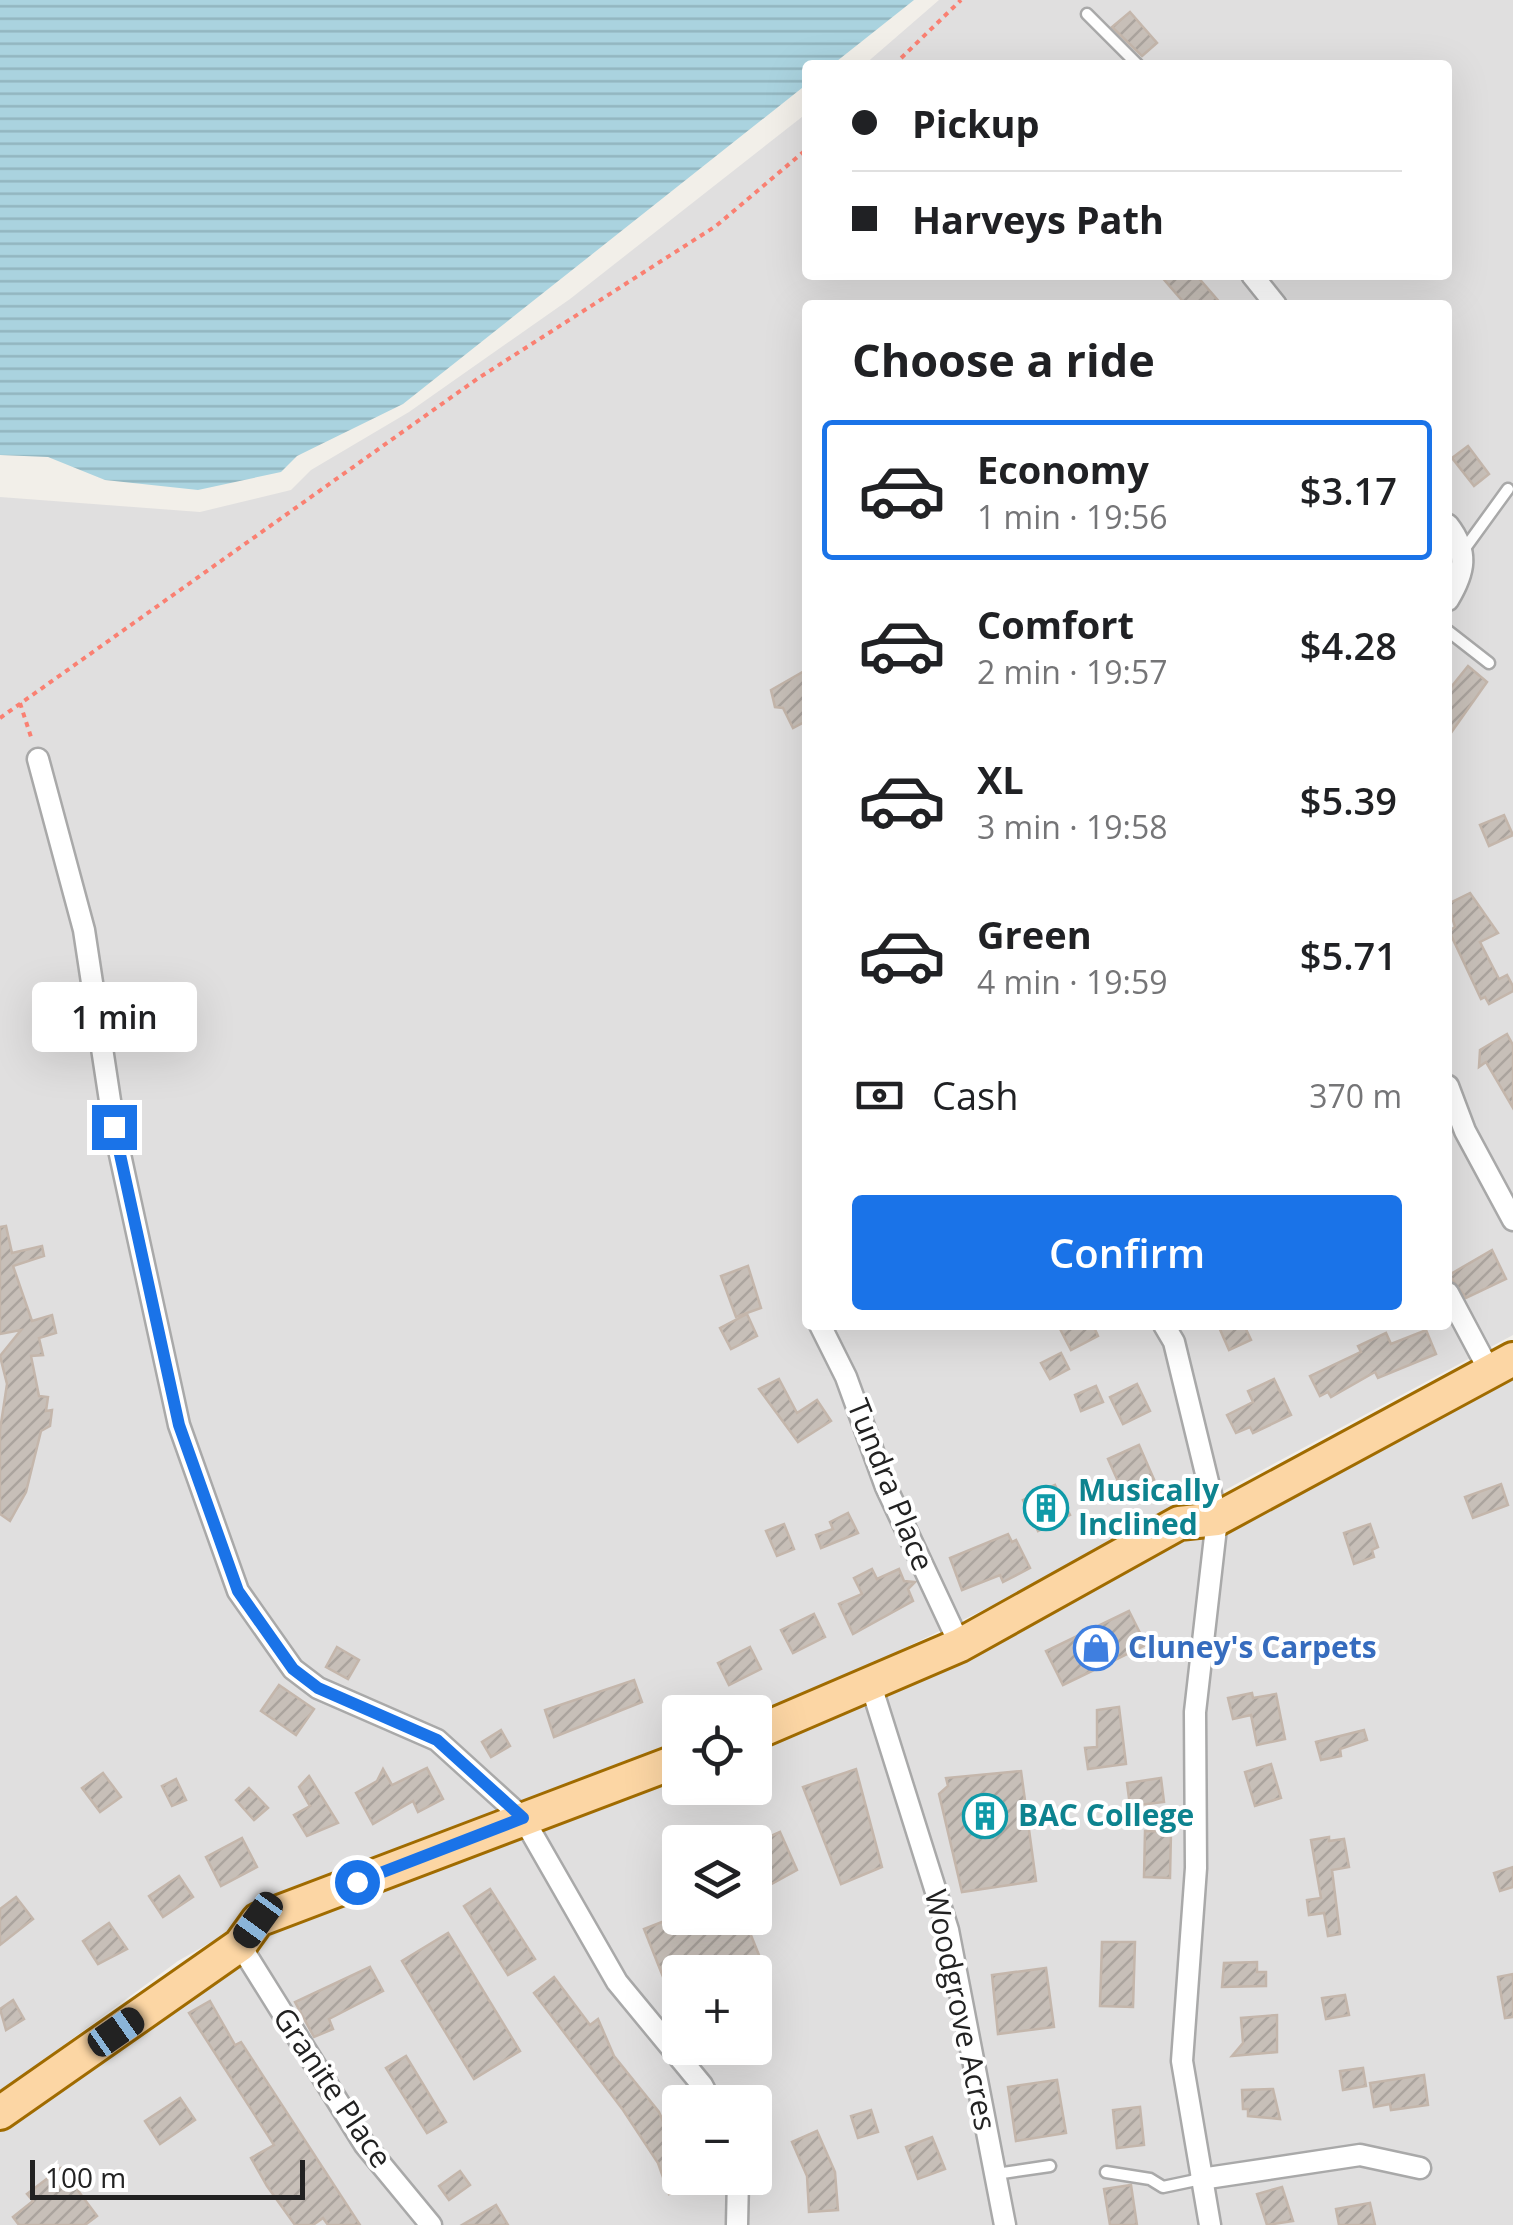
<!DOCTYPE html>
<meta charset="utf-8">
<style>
:root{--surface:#fff;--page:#f2f2f2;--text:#202124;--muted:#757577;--line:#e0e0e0;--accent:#1a73e8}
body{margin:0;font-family:"Open Sans",sans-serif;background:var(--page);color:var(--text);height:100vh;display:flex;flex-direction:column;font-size:38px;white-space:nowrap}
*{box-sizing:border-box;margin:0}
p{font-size:32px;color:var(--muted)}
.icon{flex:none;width:55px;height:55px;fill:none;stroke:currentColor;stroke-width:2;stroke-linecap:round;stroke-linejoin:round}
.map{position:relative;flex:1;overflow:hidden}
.side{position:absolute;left:802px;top:300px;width:650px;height:1030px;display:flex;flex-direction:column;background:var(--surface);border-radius:10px;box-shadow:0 10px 40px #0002}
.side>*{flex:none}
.hud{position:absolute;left:802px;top:60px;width:650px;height:220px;border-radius:10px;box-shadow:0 10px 40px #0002;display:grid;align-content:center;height:220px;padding:0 50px;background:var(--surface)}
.controls{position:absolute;left:662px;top:1695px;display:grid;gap:20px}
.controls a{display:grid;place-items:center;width:110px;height:110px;border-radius:10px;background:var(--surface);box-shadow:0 10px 40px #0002;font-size:50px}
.scale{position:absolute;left:30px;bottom:25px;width:275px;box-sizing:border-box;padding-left:10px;border:5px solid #222;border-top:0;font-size:28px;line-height:35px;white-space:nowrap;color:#222;-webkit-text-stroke:8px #fff;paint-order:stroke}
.end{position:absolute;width:45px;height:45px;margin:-22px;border:12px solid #1a73e8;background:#fff;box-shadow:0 0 0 5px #fff}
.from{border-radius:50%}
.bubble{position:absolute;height:70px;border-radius:10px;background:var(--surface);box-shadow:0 10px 40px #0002;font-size:32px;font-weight:600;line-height:70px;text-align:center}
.car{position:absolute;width:30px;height:60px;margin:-30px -15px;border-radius:12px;box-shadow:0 0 8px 2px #0007;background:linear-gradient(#222 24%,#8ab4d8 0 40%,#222 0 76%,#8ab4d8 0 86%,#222 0)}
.hud b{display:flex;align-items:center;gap:35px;height:95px;font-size:38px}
.hud b+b{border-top:2px solid var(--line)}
.hud i{width:25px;height:25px;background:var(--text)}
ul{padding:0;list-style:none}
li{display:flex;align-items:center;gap:30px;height:140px;margin:0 20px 15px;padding:0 30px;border:5px solid transparent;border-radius:10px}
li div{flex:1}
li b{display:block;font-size:38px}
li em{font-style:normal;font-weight:600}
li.selected{border-color:var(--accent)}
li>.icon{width:90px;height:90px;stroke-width:1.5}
h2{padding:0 50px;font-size:45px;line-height:120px}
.pay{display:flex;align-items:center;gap:25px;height:110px;padding:0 50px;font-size:38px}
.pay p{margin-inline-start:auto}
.primary-button{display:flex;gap:20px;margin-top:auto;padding:20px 50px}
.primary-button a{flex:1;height:115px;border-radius:10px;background:var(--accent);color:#fff;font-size:40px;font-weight:600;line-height:115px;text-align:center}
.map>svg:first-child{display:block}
.residential{fill:#e0dfdf;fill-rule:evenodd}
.water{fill:url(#water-rules)}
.building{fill:url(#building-hatch);stroke:#c4b6ab;stroke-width:2.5}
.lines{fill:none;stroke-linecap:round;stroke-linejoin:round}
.lane-casing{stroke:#a9a9a9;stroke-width:15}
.street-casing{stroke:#a9a9a9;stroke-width:25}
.primary-casing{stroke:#a06b00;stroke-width:38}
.path{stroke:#fa8072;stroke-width:4;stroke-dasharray:5 5;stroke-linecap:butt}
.lane{stroke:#fff;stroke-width:10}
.street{stroke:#fff;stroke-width:20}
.primary{stroke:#fcd6a4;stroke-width:32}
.route{stroke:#1a73e8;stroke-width:12}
.labels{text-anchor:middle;stroke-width:8;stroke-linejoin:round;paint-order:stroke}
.street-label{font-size:30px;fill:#222;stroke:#fff}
.culture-label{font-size:30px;font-weight:bold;fill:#0d838f;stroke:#fff;text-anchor:start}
.shop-label{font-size:30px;font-weight:bold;fill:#366cbe;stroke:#fff;text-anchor:start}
</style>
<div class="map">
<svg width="1513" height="2225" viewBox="0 0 1513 2225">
<defs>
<pattern id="water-rules" width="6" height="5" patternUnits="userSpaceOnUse" patternTransform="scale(2.5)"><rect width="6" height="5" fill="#aad3df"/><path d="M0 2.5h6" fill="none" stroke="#92b5bf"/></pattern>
<pattern id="building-hatch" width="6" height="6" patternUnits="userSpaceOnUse" patternTransform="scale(2.5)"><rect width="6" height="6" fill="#c7bfb8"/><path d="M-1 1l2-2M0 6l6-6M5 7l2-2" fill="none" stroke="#aba49e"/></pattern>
</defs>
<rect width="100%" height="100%" fill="#f2efe9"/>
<g class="residential">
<path d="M939,0H1513V1335L1162,1524L755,1720V1712H680V1750L314,1883L178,1961L0,2092V497L200,512L291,490L311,470L409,412L570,299L807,113L808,275H1448V65H864ZM808,305H1448V1325H808Z"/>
<path d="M1513,1363V2225H0V2123L268,1930L680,1776V1788H755V1745L1173,1544L1231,1523ZM680,1842H755V1918H680ZM680,1972H755V2048H680ZM680,2102H755V2178H680Z"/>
</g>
<path class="water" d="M0,0H914L832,65H808L807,84L403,404L297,456L281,472L198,490L105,480L48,457L0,455Z"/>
<g class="building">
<path d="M1130,12L1157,43L1142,56L1112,27Z"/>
<path d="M1160,275H1196L1222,305H1186Z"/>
<path d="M1468,446L1489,474L1474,486L1452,458Z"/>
<path d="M1468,666L1487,682L1448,737V691Z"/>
<path d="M808,669V720L793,728L783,708L775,707L771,690Z"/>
<path d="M1504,815L1513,835L1489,846L1480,825Z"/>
<path d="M1470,893L1498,933L1480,942L1499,979L1507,975L1513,986V991L1489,1004L1485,997L1481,999L1449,931L1455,927L1448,904Z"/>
<path d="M1507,1034L1513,1045V1108L1486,1062L1479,1067L1480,1050Z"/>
<path d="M6,1226L12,1253L42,1246L44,1256L13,1266L32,1321L52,1315L56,1333L39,1338L43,1355L31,1356L39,1396L48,1397L46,1411L52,1410L50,1426L41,1431L26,1492L10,1521L0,1514V1430L7,1384L0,1356L21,1330L0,1334V1227Z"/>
<path d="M1492,1250L1506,1279L1466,1298L1449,1275Z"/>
<path d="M748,1266L761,1308L736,1317L721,1276Z"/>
<path d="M747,1314L757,1336L731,1349L720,1328Z"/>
<path d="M1058,1325H1093L1098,1336L1071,1350Z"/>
<path d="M1218,1325H1244L1251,1340L1229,1350Z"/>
<path d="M1426,1330L1436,1354L1378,1378L1375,1372L1331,1397L1328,1392L1320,1396L1310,1376L1361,1352L1358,1346L1386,1333L1391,1344Z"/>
<path d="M1061,1353L1069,1369L1050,1379L1041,1363Z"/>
<path d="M779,1379L797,1413L817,1400L831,1421L798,1442L759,1389Z"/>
<path d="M1274,1379L1291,1415L1253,1433L1250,1427L1236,1433L1227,1415L1253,1402L1248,1391Z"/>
<path d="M1137,1384L1150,1411L1123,1424L1110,1397Z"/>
<path d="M1096,1386L1103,1402L1081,1411L1075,1395Z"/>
<path d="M1139,1445L1156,1484L1125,1497L1108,1459Z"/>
<path d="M1501,1484L1508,1505L1473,1518L1465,1497Z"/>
<path d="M1055,1485L1070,1515L1038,1531L1023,1500Z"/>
<path d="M848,1513L858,1533L821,1548L816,1535L833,1529L830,1522Z"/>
<path d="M784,1524L794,1549L777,1556L766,1531Z"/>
<path d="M1370,1524L1378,1547L1372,1550L1374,1557L1354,1564L1344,1533Z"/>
<path d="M1008,1534L1012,1542L1016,1540L1030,1568L1003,1582L1000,1575L962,1590L950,1558Z"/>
<path d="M872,1569L877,1579L899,1569L904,1581L915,1582L908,1589L913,1601L853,1634L839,1604L862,1594L854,1578Z"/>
<path d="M1129,1611L1146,1645L1063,1685L1046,1651Z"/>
<path d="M814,1614L825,1637L793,1653L781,1630Z"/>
<path d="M337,1647L359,1660L348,1679L326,1667Z"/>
<path d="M750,1647L761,1669L729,1685L718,1663Z"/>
<path d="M634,1680L642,1702L554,1737L545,1710Z"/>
<path d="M279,1685L314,1709L296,1735L261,1711Z"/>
<path d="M1252,1693L1253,1698L1276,1694L1285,1739L1257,1745L1251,1715L1233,1719L1228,1698Z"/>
<path d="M1119,1707L1126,1764L1088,1769L1085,1748L1097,1747V1710Z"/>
<path d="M501,1730L510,1746L491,1757L482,1742Z"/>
<path d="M1364,1730L1367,1740L1340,1749L1341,1756L1321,1760L1316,1742Z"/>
<path d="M1271,1764L1281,1798L1255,1806L1245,1772Z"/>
<path d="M427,1768L443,1799L418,1812L413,1801L373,1824L356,1793L377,1781L383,1769L392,1785Z"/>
<path d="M856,1769L882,1867L841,1884L803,1787Z"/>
<path d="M1021,1771L1036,1881L962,1892L939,1794L948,1786L946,1778Z"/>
<path d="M103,1773L121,1797L100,1812L82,1788Z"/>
<path d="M309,1776L338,1823L307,1836L294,1815L310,1806L299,1787Z"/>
<path d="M1161,1778L1164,1802L1130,1806L1127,1783Z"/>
<path d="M176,1779L186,1800L172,1806L162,1786Z"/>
<path d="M249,1788L268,1808L254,1820L236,1800Z"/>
<path d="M1145,1831L1171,1832L1170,1878L1144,1877Z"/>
<path d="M780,1832L797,1870L768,1886L755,1843Z"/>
<path d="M1329,1837V1841L1344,1839L1349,1867L1332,1870L1340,1934L1328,1936L1324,1913L1309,1915L1307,1900L1321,1898L1311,1840Z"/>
<path d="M242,1838L257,1867L221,1886L206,1857Z"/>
<path d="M1513,1867V1887L1500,1891L1494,1873Z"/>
<path d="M179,1876L193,1897L163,1917L149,1896Z"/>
<path d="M490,1889L535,1959L508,1975L464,1906Z"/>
<path d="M16,1897L33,1919L0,1945V1909Z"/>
<path d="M672,1918H744L761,1960L739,1968L741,1972H680L679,2017L644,1929Z"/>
<path d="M109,1923L127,1949L98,1964L83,1941Z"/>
<path d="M448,1933L520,2051L474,2079L402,1961Z"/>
<path d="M1102,1942H1135L1133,2007L1100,2006Z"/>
<path d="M1257,1962V1972H1266V1986L1222,1987L1224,1963Z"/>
<path d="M370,1967L383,1991L329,2019L333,2029L314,2037L295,2002Z"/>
<path d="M1046,1968L1054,2027L998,2034L992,1975Z"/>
<path d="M1513,1974V2017L1505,2018L1498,1977Z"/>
<path d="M554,1977L590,2025L598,2019L614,2056L659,2112L680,2160V2178H706L669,2194L658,2163L623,2110L534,1993Z"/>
<path d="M1345,1995L1349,2015L1326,2019L1322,1998Z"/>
<path d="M13,2000L24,2019L6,2030L0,2009Z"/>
<path d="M210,2001L235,2045L241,2042L360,2225H328L323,2218L313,2225H295L267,2186L251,2158L274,2145L189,2013Z"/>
<path d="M1277,2015V2052L1232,2056L1243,2043L1241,2018Z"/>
<path d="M406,2056L446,2122L427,2133L386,2068Z"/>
<path d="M1363,2068L1366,2086L1343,2090L1340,2071Z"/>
<path d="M1424,2075L1428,2105L1391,2110L1390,2104L1374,2107L1370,2083Z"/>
<path d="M1057,2080L1066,2133L1016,2141L1008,2087Z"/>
<path d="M1273,2089L1280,2119L1248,2116V2109H1243L1242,2090Z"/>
<path d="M180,2098L195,2120L160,2144L145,2121Z"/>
<path d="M1140,2107L1144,2145L1117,2148L1113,2110Z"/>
<path d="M871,2110L878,2132L858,2138L851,2116Z"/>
<path d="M817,2131L835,2172L838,2210L809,2212L807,2176L792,2142Z"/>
<path d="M932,2137L945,2169L918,2179L906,2147Z"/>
<path d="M61,2168L97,2216L85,2225H19L13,2217L33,2201L27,2194Z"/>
<path d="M460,2171L470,2185L449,2200L439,2186Z"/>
<path d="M1131,2185L1137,2225H1110L1104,2189Z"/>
<path d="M1282,2187L1293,2221L1267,2225L1257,2194Z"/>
<path d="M1370,2203L1375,2225H1339L1336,2209Z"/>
<path d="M496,2205L508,2225H462Z"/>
</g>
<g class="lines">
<defs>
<g id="lane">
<path d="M1087,14L1138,65"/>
<path d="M1463,551L1508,489"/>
<path d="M1448,631L1489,663"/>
<path d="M1106,2172L1150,2179L1163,2187L1201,2179"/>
<path d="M996,2174L1050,2166"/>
</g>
<g id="street">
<path d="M1252,275L1276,305"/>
<path d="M1448,525C1469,552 1465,572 1448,600"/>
<path d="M38,759L84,930L114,1127L179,1425L238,1591L293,1669L318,1688L437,1740L523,1818L617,1982L702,2085L711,2102"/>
<path d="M1448,1086L1465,1131L1513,1220"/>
<path d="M1448,1293L1490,1372"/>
<path d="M820,1325L846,1377L886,1487L960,1645"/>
<path d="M1164,1325L1174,1342L1217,1519L1195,1712L1196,1868L1182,2061L1210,2225"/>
<path d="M870,1682L948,1930L1005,2225"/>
<path d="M240,1945L365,2145L431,2225"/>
<path d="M1201,2179L1360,2155L1420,2168"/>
<path d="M737,2225L738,2178"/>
</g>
<g id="primary">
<path d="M755,1733L960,1645L1179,1523L1217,1519L1513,1359"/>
<path d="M0,2113L240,1945L258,1920L680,1760"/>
</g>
</defs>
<use href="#lane" class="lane-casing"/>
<use href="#street" class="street-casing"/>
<use href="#primary" class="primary-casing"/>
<g class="path">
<path d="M894,65L961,0"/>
<path d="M20,703L32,740"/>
<path d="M0,718L477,379L716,226L808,148"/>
</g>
<use href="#lane" class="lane"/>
<use href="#street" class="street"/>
<use href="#primary" class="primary"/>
</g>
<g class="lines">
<path class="route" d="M114,1127L179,1425L238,1591L293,1669L318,1688L437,1740L523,1818L357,1882"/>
</g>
<defs>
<symbol id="building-ring" viewBox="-11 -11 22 22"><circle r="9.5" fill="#fff" stroke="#0f9aa8" stroke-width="1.5"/><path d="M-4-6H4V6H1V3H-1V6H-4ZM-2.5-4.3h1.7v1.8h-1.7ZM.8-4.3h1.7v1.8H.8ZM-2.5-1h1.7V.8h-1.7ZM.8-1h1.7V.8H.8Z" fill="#0f9aa8"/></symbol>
<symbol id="shop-ring" viewBox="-11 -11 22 22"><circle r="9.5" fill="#fff" stroke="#3f7fe0" stroke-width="1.5"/><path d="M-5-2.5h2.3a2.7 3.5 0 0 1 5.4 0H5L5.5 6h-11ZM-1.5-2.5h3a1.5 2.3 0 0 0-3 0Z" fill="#3f7fe0"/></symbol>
</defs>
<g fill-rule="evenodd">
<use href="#building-ring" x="1021" y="1483" width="50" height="50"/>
<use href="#shop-ring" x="1071" y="1623" width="50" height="50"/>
<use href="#building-ring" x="960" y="1791" width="50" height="50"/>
</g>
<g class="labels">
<g class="street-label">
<text transform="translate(890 1485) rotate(68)" y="10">Tundra Place</text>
<text transform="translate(960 2010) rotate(78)" y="10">Woodgrove Acres</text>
<text transform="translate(332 2088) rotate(56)" y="10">Granite Place</text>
</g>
<g class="culture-label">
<text x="1078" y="1501">Musically<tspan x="1078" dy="34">Inclined</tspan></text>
<text x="1018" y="1826">BAC College</text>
</g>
<g class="shop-label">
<text x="1128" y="1658">Cluney's Carpets</text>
</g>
</g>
</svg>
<div class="controls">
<a><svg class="icon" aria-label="locate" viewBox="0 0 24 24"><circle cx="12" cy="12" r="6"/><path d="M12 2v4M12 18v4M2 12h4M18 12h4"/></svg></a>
<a><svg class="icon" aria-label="layers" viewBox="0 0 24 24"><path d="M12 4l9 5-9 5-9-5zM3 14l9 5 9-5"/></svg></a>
<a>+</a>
<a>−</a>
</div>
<div class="scale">100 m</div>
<i class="end from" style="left:357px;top:1882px"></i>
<i class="end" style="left:114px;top:1127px"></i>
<div class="bubble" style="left:32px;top:982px;width:165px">1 min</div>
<i class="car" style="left:258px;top:1920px;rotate:216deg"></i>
<i class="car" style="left:116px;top:2032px;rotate:55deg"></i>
<div class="hud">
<b><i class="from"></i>Pickup</b>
<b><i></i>Harveys Path</b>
</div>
<section class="side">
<h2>Choose a ride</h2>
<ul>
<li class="selected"><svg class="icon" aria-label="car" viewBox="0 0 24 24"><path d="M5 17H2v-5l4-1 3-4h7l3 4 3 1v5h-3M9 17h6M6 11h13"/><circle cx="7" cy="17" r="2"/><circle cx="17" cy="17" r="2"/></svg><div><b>Economy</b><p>1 min · 19:56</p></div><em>$3.17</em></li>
<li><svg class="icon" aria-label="car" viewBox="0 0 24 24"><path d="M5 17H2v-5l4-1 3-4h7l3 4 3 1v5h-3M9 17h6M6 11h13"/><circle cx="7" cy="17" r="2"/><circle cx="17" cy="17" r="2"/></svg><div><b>Comfort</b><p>2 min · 19:57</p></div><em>$4.28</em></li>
<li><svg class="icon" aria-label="car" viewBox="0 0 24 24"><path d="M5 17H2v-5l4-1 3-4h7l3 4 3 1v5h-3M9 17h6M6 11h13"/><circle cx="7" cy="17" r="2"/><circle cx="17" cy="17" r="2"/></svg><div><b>XL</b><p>3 min · 19:58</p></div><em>$5.39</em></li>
<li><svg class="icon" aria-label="car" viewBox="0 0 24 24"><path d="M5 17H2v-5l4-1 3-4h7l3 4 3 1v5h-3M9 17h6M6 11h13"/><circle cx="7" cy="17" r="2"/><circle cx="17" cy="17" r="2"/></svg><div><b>Green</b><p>4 min · 19:59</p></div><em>$5.71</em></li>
</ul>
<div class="pay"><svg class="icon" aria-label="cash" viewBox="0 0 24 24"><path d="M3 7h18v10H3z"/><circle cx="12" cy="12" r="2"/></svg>Cash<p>370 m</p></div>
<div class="primary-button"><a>Confirm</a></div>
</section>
</div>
